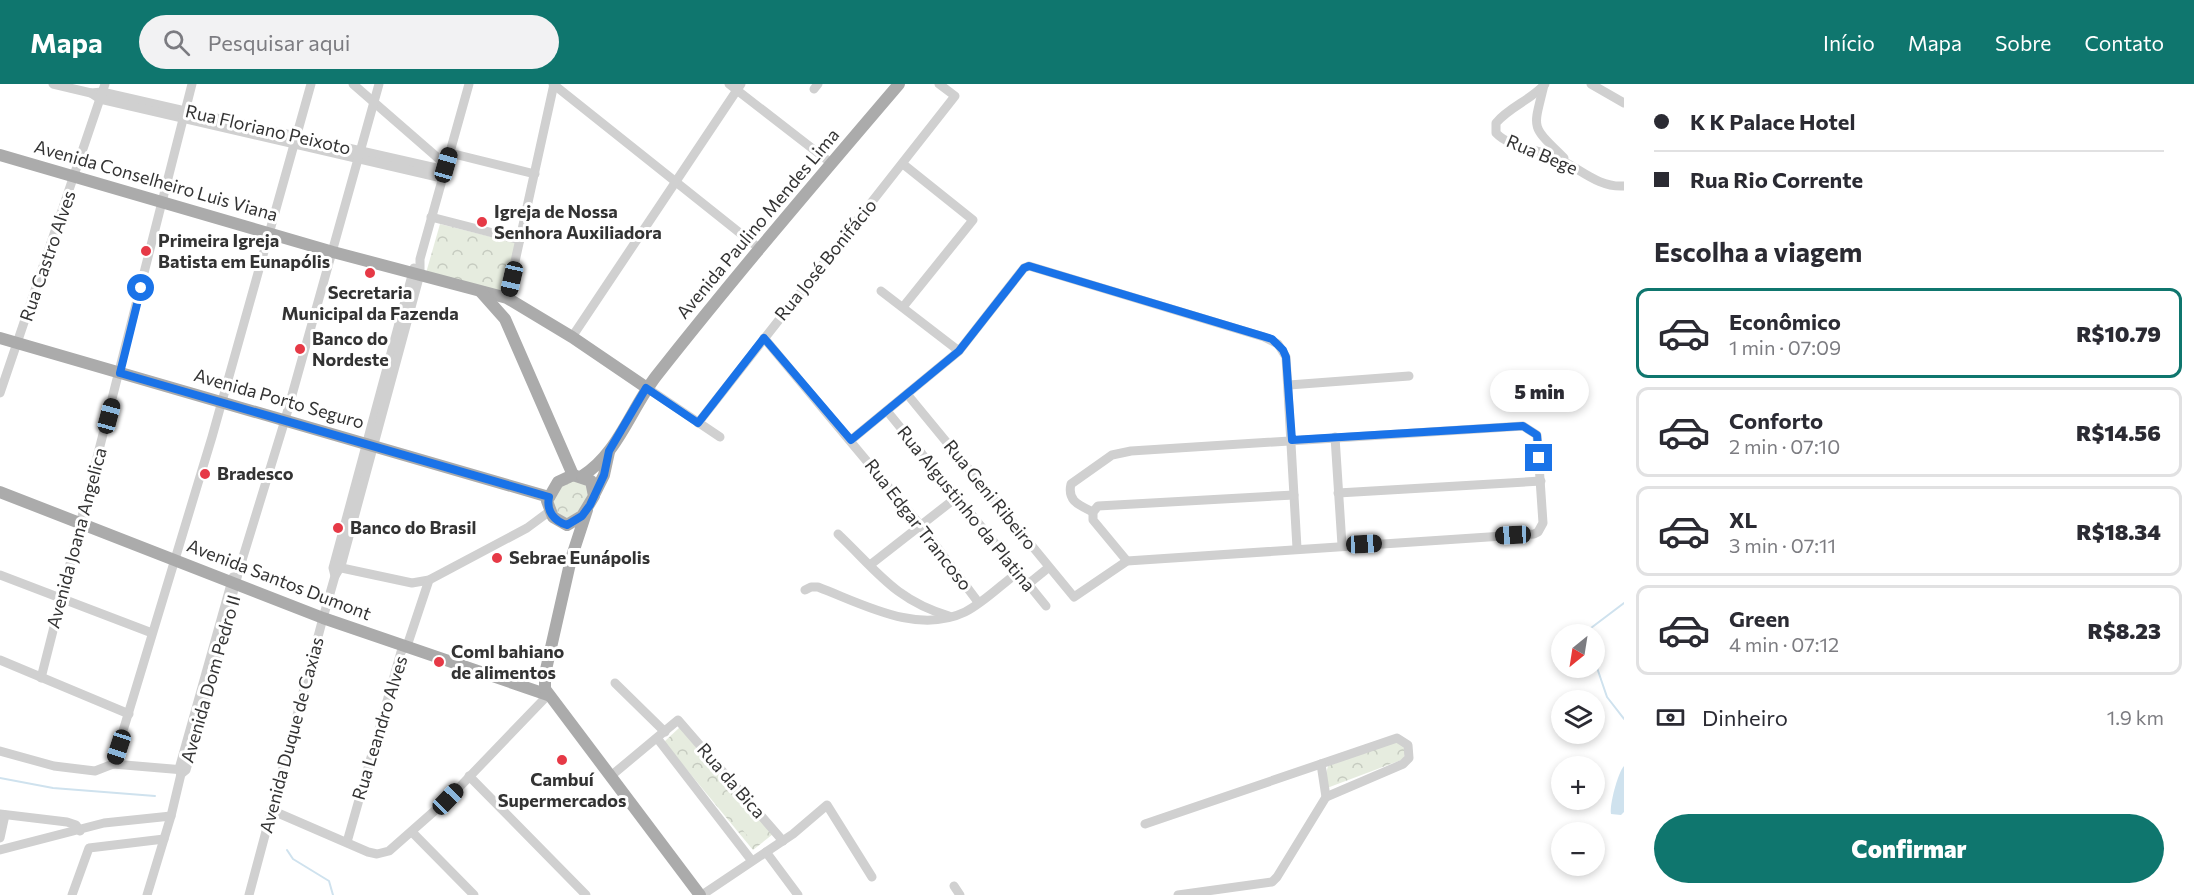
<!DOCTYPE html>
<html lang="pt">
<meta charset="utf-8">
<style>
:root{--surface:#fff;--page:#f2f2f3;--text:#2b2b33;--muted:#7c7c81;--line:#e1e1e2;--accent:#0f766e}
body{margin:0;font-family:Commissioner,sans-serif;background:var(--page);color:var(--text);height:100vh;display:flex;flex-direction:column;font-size:22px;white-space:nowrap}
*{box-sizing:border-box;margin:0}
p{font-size:20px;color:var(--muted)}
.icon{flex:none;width:33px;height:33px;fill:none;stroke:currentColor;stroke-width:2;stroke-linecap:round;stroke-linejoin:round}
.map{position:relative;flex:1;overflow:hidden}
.side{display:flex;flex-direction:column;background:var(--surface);width:570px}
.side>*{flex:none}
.guide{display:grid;align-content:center;height:132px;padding:0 30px;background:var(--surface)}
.needle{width:39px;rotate:210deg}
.controls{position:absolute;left:1551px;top:540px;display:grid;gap:12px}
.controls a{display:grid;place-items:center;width:54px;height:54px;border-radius:50%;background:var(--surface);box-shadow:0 3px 9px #0003;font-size:30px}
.end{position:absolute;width:27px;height:27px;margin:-14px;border:8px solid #1a73e8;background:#fff;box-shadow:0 0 0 3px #fff}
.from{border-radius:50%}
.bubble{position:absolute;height:42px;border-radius:21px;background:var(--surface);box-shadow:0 3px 9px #0003;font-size:20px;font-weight:800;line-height:42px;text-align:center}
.car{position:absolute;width:18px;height:36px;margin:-18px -9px;border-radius:8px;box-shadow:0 0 4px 2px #0007;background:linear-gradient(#222 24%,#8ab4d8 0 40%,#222 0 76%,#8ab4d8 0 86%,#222 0)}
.guide b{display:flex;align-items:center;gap:21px;height:57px;font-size:22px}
.guide b+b{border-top:2px solid var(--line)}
.guide i{width:15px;height:15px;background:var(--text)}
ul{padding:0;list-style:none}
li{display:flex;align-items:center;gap:18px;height:90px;margin:0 12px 9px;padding:0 18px;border:3px solid var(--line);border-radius:12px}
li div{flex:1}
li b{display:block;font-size:22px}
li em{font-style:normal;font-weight:800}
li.selected{border-color:var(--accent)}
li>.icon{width:54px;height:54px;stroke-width:1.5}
h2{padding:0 30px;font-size:27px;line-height:72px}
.pay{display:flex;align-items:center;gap:15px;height:66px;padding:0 30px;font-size:22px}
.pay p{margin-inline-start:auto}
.primary-button{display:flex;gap:12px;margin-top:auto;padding:12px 30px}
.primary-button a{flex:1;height:69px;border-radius:36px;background:var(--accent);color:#fff;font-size:24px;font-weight:800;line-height:69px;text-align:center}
header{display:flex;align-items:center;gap:36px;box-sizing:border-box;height:84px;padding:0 30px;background:var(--accent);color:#fff}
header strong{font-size:28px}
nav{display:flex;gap:33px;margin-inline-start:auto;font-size:21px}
.search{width:420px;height:54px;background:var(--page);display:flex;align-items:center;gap:15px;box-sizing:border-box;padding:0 21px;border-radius:33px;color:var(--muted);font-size:22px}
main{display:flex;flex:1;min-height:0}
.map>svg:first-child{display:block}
.park{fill:url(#park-crowns)}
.garden{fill:#e6ecdf}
.water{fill:#cfe2ee}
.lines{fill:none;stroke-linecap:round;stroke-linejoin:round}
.stream{stroke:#cfe2ee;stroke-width:2}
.minor{stroke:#d0d0d0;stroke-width:9}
.major{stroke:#ababab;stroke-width:12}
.route{stroke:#1a73e8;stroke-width:8}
.poi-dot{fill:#e63946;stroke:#fff;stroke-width:2}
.labels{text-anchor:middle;stroke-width:6;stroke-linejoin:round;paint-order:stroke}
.street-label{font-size:18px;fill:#333;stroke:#fff}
.poi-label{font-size:18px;font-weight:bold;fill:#333;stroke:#fff;text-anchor:start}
</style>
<header>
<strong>Mapa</strong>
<div class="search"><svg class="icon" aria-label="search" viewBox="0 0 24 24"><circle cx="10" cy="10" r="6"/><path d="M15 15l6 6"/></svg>Pesquisar aqui</div>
<nav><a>Início</a><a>Mapa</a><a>Sobre</a><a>Contato</a></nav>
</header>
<main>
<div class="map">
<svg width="1624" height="811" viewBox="0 0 1624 811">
<defs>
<pattern id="park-crowns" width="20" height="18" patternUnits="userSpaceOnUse" patternTransform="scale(1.5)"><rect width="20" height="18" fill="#e6ecdf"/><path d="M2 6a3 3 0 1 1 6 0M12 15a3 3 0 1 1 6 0" fill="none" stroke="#c6cbc0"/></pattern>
</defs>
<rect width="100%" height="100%" fill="#fff"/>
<g class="park">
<path d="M440,140L516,159L503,208L426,189Z"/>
<path d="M573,394L589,403C591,418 581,427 569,436L556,432L552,418L558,402Z"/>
<path d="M680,643L773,750L753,766L664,658Z"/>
<path d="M1397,656L1406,662L1404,675L1327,704L1324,697L1328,682Z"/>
</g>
<path class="garden" d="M741,717L764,747L752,757L728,729Z"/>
<path class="water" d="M1624,682V728L1621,731L1611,730C1609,722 1618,688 1624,682Z"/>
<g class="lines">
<g class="stream">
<path d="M1583,550L1624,519"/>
<path d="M1594,575L1607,613L1624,635"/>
<path d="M0,694L53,704L155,712"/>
<path d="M287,766L293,775L329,797L333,811"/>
</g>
<g class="minor">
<path d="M53,0L91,9L102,8L445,86"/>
<path d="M353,0L446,81"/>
<path d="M553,0L760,165"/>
<path d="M729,0L831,79"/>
<path d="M1545,0C1531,16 1509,23 1496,39V49C1509,63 1535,65 1552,72C1577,81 1596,104 1624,102"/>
<path d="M1591,0L1624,19"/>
<path d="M1544,1C1533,47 1530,40 1564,74"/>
<path d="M814,5L818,0"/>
<path d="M91,9L100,15L442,94"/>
<path d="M450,69L535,90"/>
<path d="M431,133L520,156"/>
<path d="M881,207L959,267"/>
<path d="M507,214L554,0"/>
<path d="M903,223L973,136L903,80"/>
<path d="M572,253L741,0"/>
<path d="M764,254L921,442L978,518"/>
<path d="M1289,301L1409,292"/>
<path d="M647,304L720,353"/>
<path d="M0,309L105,0"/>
<path d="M907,310L1074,513L1127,477L1534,450L1538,448L1543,439L1537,351L1523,342L1131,367L1112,371L1071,400C1067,417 1079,421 1093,428"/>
<path d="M887,327L1046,522"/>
<path d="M698,339L955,12L939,0"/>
<path d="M1335,353L1342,461"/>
<path d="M851,356L959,267L1024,184L1029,182L1264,253L1278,260L1286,273L1297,464"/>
<path d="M1338,409L1541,397"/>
<path d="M838,450C877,487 895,516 949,532"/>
<path d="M1127,477L1093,436V428L1098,422L1294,411"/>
<path d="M870,481L957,413"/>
<path d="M337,483L412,499L429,496L527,444L550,427"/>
<path d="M0,491L152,549"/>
<path d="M335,492L333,484L414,184"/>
<path d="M1027,501L1048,484"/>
<path d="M805,506L811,503H818C863,520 917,551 965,528C983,519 1001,501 1017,489"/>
<path d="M0,576L129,630"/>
<path d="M41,594L192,0"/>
<path d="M615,599L665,648"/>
<path d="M657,654L752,777"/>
<path d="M0,667L54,682L95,687L113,680L184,686"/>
<path d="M113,680L212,353L311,0"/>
<path d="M181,690L186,686L192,665L239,486L285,336L379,0"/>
<path d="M181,690L179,685L233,493"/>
<path d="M612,691L678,636L783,757"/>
<path d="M469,692L586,811"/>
<path d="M271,726L368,768L377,770L389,767L448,715L548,611"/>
<path d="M0,730L67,738L76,741L80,747"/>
<path d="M1145,740L1397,654L1408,661L1409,674L1403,680L1326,713"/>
<path d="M412,748L474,811"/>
<path d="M0,754L5,731"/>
<path d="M347,758L401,568L408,559L429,496"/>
<path d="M0,766L104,739L171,732"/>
<path d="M766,768L798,811"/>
<path d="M954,802L960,811"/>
<path d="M72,811L89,764L164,755"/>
<path d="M147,811L171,732L181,690"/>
<path d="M249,811L323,534L335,492L341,482L420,190V175L469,0"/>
<path d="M702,811L793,750L827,721L872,793"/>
<path d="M1178,811L1272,798L1277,793L1326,713L1321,680"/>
</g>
<g class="major">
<path d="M0,71L333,168L507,214L572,253L647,304"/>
<path d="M481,208L505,235L573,391"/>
<path d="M0,254L549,413"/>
<path d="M573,391L591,397L594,412L582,432L567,441L553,433L547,417L558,398Z"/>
<path d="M582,392C618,370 631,324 657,291C735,192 817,96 899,0"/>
<path d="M0,408L323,534L548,611"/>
<path d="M594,411L604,391L609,368"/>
<path d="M587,426L571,475L545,590V605L700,811"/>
</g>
</g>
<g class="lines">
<path class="route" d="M141,204L120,289L549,413C546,427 554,437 567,441L582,432L590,421L604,391L609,367L646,304L698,339L764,254L851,356L959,267L1024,184L1029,182L1272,255L1283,266L1286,273L1292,356L1523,342L1537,351L1539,374"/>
</g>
<g class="poi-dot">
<circle cx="482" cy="138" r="6"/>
<circle cx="146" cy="167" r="6"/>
<circle cx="370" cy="189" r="6"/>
<circle cx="300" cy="265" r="6"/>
<circle cx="205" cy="390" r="6"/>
<circle cx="338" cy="444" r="6"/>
<circle cx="497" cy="474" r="6"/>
<circle cx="439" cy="578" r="6"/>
<circle cx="562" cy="676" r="6"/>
</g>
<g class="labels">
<g class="street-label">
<text transform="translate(268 46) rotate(13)" y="6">Rua Floriano Peixoto</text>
<text transform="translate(1542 71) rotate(23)" y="6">Rua Bege</text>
<text transform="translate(156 97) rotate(16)" y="6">Avenida Conselheiro Luis Viana</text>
<text transform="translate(758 140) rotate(-50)" y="6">Avenida Paulino Mendes Lima</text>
<text transform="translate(48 172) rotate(-71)" y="6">Rua Castro Alves</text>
<text transform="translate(826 176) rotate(-51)" y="6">Rua José Bonifácio</text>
<text transform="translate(279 315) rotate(16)" y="6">Avenida Porto Seguro</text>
<text transform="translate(990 411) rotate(51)" y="6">Rua Geni Ribeiro</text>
<text transform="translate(966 425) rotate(51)" y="6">Rua Algustinho da Platina</text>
<text transform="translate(918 441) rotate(52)" y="6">Rua Edgar Trancoso</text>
<text transform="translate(77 454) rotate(-75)" y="6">Avenida Joana Angelica</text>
<text transform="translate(279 496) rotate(21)" y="6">Avenida Santos Dumont</text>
<text transform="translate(211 595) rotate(-74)" y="6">Avenida Dom Pedro II</text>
<text transform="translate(380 644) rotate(-73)" y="6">Rua Leandro Alves</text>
<text transform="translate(292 651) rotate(-75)" y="6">Avenida Duque de Caxias</text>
<text transform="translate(731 697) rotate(49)" y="6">Rua da Bica</text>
</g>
<g class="poi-label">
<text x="494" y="134">Igreja de Nossa<tspan x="494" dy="21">Senhora Auxiliadora</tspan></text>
<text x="158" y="163">Primeira Igreja<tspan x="158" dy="21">Batista em Eunapólis</tspan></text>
<text x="370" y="215" text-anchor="middle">Secretaria<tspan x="370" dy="21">Municipal da Fazenda</tspan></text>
<text x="312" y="261">Banco do<tspan x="312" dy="21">Nordeste</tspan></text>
<text x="217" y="396">Bradesco</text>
<text x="350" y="450">Banco do Brasil</text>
<text x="509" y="480">Sebrae Eunápolis</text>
<text x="451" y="574">Coml bahiano<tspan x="451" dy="21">de alimentos</tspan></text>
<text x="562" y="702" text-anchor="middle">Cambuí<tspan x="562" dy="21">Supermercados</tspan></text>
</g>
</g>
</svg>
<div class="controls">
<a><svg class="needle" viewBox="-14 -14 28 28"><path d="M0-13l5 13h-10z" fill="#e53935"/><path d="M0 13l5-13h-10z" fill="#7c7c81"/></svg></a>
<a><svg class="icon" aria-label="layers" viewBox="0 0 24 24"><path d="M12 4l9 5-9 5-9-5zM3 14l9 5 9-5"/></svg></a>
<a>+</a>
<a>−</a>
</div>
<i class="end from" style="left:141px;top:204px"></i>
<i class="end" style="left:1539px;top:374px"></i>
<div class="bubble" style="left:1490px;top:286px;width:99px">5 min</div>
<i class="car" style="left:446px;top:81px;rotate:16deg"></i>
<i class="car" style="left:512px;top:195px;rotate:193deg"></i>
<i class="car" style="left:109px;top:332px;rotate:15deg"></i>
<i class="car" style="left:1513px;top:451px;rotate:267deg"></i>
<i class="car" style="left:1364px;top:460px;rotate:87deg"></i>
<i class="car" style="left:119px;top:663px;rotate:198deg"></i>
<i class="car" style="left:448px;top:715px;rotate:44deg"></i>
</div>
<section class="side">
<div class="guide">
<b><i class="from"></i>K K Palace Hotel</b>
<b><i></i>Rua Rio Corrente</b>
</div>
<h2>Escolha a viagem</h2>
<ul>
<li class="selected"><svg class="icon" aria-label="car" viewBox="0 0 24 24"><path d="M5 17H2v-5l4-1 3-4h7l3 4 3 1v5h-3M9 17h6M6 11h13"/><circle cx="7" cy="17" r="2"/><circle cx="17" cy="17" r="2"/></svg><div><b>Econômico</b><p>1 min · 07:09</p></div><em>R$10.79</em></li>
<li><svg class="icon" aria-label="car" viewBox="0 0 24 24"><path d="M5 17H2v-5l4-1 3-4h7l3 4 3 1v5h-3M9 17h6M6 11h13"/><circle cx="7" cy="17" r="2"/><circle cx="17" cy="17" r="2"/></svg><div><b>Conforto</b><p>2 min · 07:10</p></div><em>R$14.56</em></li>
<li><svg class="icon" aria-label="car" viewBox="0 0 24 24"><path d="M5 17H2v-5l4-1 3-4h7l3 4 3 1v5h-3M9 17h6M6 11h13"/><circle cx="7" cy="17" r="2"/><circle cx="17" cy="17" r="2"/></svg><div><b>XL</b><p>3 min · 07:11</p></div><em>R$18.34</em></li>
<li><svg class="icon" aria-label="car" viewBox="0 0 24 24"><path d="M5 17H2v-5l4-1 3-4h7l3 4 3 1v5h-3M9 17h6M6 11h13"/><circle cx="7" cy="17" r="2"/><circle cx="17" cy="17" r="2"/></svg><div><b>Green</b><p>4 min · 07:12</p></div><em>R$8.23</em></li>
</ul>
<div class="pay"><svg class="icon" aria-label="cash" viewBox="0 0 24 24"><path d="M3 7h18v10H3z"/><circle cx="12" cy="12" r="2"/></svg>Dinheiro<p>1.9 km</p></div>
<div class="primary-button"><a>Confirmar</a></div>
</section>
</main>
